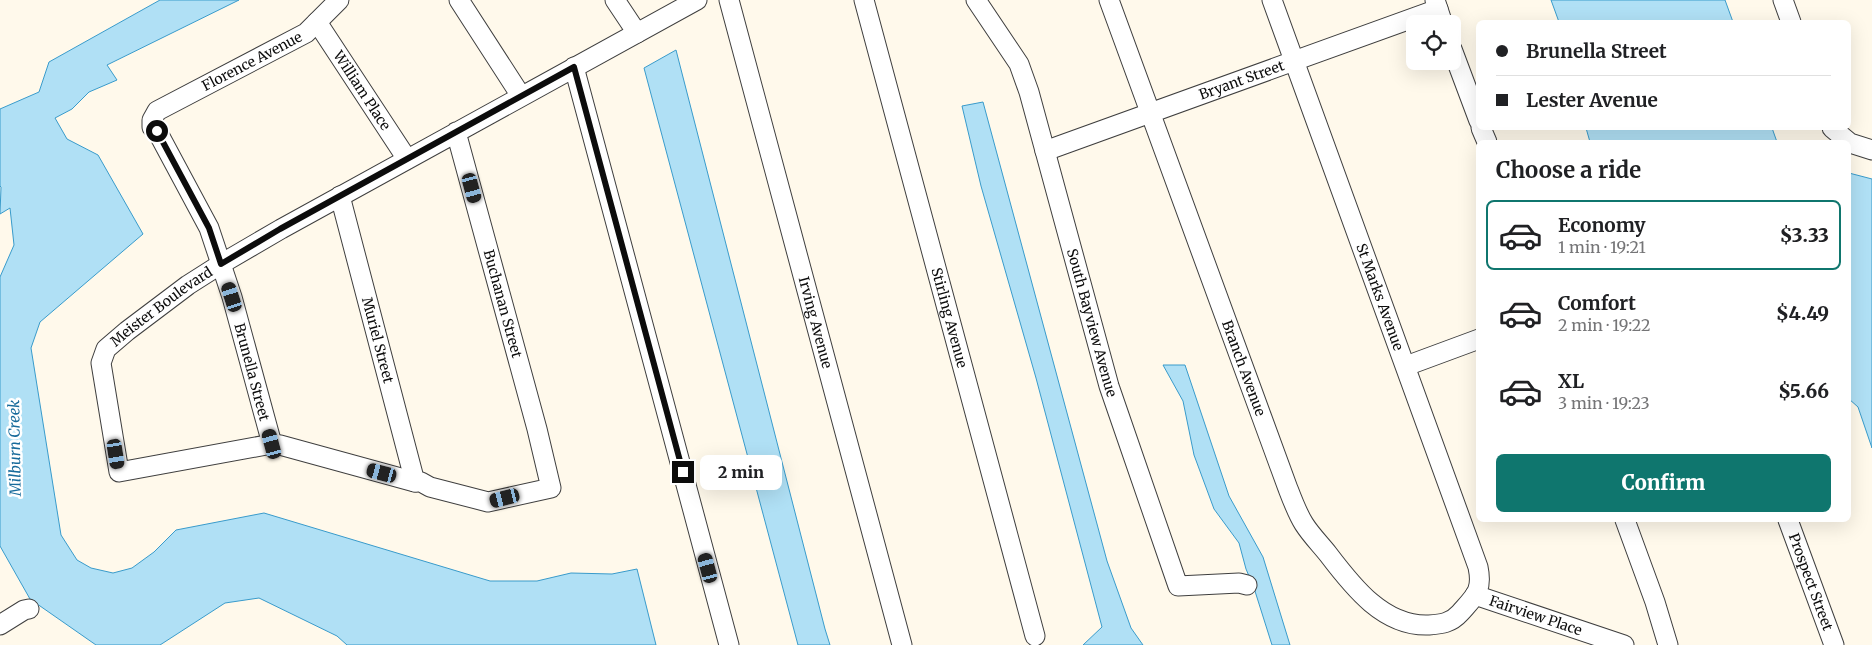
<!DOCTYPE html>
<meta charset="utf-8">
<style>
:root{--surface:#fff;--page:#f6f6f6;--text:#202124;--muted:#757577;--line:#e0e0e0;--accent:#0f766e}
body{margin:0;font-family:Merriweather,serif;background:var(--page);color:var(--text);height:100vh;display:flex;flex-direction:column;font-size:19px;white-space:nowrap}
*{box-sizing:border-box;margin:0}
p{font-size:16px;color:var(--muted)}
.icon{flex:none;width:28px;height:28px;fill:none;stroke:currentColor;stroke-width:2;stroke-linecap:round;stroke-linejoin:round}
.map{position:relative;flex:1;overflow:hidden}
.sheet{position:absolute;left:1476px;top:140px;width:375px;height:382px;display:flex;flex-direction:column;background:var(--surface);border-radius:8px;box-shadow:0 5px 20px #0002}
.sheet>*{flex:none}
.guide{position:absolute;left:1476px;top:20px;width:375px;height:110px;border-radius:8px;box-shadow:0 5px 20px #0002;display:grid;align-content:center;height:110px;padding:0 20px;background:var(--surface)}
.buttons{position:absolute;left:1406px;top:15px;display:grid;gap:10px}
.buttons a{display:grid;place-items:center;width:55px;height:55px;border-radius:8px;background:var(--surface);box-shadow:0 5px 20px #0002;font-size:25px}
.end{position:absolute;width:22px;height:22px;margin:-11px;border:6px solid #0c0c0c;background:#fff;box-shadow:0 0 0 2px #fff}
.from{border-radius:50%}
.bubble{position:absolute;height:35px;border-radius:8px;background:var(--surface);box-shadow:0 5px 20px #0002;font-size:16px;font-weight:800;line-height:35px;text-align:center}
.car{position:absolute;width:15px;height:30px;margin:-15px -8px;border-radius:6px;box-shadow:0 0 4px 1px #0007;background:linear-gradient(#222 24%,#8ab4d8 0 40%,#222 0 76%,#8ab4d8 0 86%,#222 0)}
.guide b{display:flex;align-items:center;gap:18px;height:48px;font-size:19px}
.guide b+b{border-top:1px solid var(--line)}
.guide i{width:12px;height:12px;background:var(--text)}
ul{padding:0;list-style:none}
li{display:flex;align-items:center;gap:15px;height:70px;margin:0 10px 8px;padding:0 10px;border:2px solid transparent;border-radius:8px}
li div{flex:1}
li b{display:block;font-size:19px}
li em{font-style:normal;font-weight:800}
li.on{border-color:var(--accent)}
li>.icon{width:45px;height:45px;stroke-width:1.5}
h2{padding:0 20px;font-size:22px;line-height:60px}
.button{display:flex;gap:10px;margin-top:auto;padding:10px 20px}
.button a{flex:1;height:58px;border-radius:8px;background:var(--accent);color:#fff;font-size:20px;font-weight:800;line-height:58px;text-align:center}
.map>svg:first-child{display:block}
.water{fill:#b0e0f5;stroke:#399bcb}
.lines{fill:none;stroke-linecap:round;stroke-linejoin:round}
.minor-casing{stroke:#3f3f3f;stroke-width:21}
.minor{stroke:#fff;stroke-width:19}
.route{stroke:#0c0c0c;stroke-width:6}
.labels{text-anchor:middle;stroke-width:5;stroke-linejoin:round;paint-order:stroke}
.street-label{font-size:14px;fill:#0c0c0c;stroke:#fff}
.water-label{font-size:15px;font-style:italic;fill:#186b9b;stroke:#fff}
</style>
<div class="map">
<svg width="1872" height="645" viewBox="0 0 1872 645">
<rect width="100%" height="100%" fill="#fff9eb"/>
<g class="water">
<path d="M160,0H239L107,65L117,80L89,92L72,109L55,118L67,139L98,155L143,234L40,322L31,348L61,535L77,560L91,568L113,573L132,568L154,552L176,530L264,513L490,581H537L571,573L612,574L637,569L656,645H347L337,636L259,598L225,603L160,645H96L30,599L0,546V277L14,245L10,208L0,214L1,187L0,186V109L39,92L49,62Z"/>
<path d="M1551,0H1725L1733,22H1559Z"/>
<path d="M676,50L825,629L830,645H798L644,68Z"/>
<path d="M983,102L1107,561L1131,628L1143,645H1083L1102,627L1036,378L981,186L962,106Z"/>
<path d="M1586,128H1772L1777,142H1590Z"/>
<path d="M1849,173L1872,179V448L1858,407L1849,399Z"/>
<path d="M1163,365H1185L1229,496L1263,557L1290,645H1272L1254,588L1246,569L1239,543L1214,509L1194,455L1183,401Z"/>
</g>
<g class="lines">
<defs>
<g id="minor">
<path d="M459,0L521,96"/>
<path d="M615,0L637,33"/>
<path id="s1" d="M729,0L902,645"/>
<path id="s2" d="M864,0L1035,636"/>
<path id="s3" d="M976,0L1019,64L1029,92L1109,386L1178,586L1239,583L1247,585"/>
<path id="s4" d="M1109,0L1287,486C1292,499 1297,513 1304,524C1311,535 1320,544 1328,554C1353,587 1384,627 1429,625C1442,624 1451,623 1460,613C1475,596 1483,591 1478,567L1272,0"/>
<path d="M1435,0L1443,24"/>
<path d="M1783,0L1791,22"/>
<path id="s5" d="M317,22L407,159"/>
<path d="M1452,49L1479,121"/>
<path d="M574,67L729,645"/>
<path d="M1481,128L1487,142"/>
<path d="M1832,128L1850,143L1872,150"/>
<path id="s6" d="M456,132L537,429L551,488L488,502L430,487L421,482H415L280,445L272,444L119,472L101,363L106,349L127,331L188,285L221,264L281,229L697,0"/>
<path id="s7" d="M1045,151L1438,9"/>
<path id="s8" d="M340,196L415,482"/>
<path d="M1406,366L1479,339"/>
<path id="s9" d="M272,444L232,297L209,228L157,131L152,127V120L157,111L306,33L339,0"/>
<path d="M1625,520L1655,602L1668,645"/>
<path id="s10" d="M1788,520L1834,645"/>
<path id="s11" d="M1475,595L1624,645"/>
<path d="M0,625L24,610L29,609"/>
</g>
</defs>
<use href="#minor" class="minor-casing"/>
<use href="#minor" class="minor"/>
</g>
<g class="lines">
<path class="route" d="M157,131L209,228L221,264L280,229L574,67L683,472"/>
</g>
<g class="labels">
<g class="street-label">
<text dy="5" stroke="none"><textPath href="#s9" startOffset="466">Florence Avenue</textPath></text>
<text dy="5" stroke="none"><textPath href="#s7" startOffset="209">Bryant Street</textPath></text>
<text dy="5" stroke="none"><textPath href="#s5" startOffset="82">William Place</textPath></text>
<text transform="translate(1380 297) rotate(70)" y="5">St Marks Avenue</text>
<text dy="5" stroke="none"><textPath href="#s6" startOffset="178">Buchanan Street</textPath></text>
<text dy="5" stroke="none"><textPath href="#s6" startOffset="1008">Meister Boulevard</textPath></text>
<text dy="5" stroke="none"><textPath href="#s2" startOffset="329">Stirling Avenue</textPath></text>
<text dy="5" stroke="none"><textPath href="#s1" startOffset="334">Irving Avenue</textPath></text>
<text dy="5" stroke="none"><textPath href="#s3" startOffset="346">South Bayview Avenue</textPath></text>
<text dy="5" stroke="none"><textPath href="#s8" startOffset="149">Muriel Street</textPath></text>
<text dy="5" stroke="none"><textPath href="#s4" startOffset="392">Branch Avenue</textPath></text>
<text transform="translate(252 372) rotate(75)" y="5">Brunella Street</text>
<text dy="5" stroke="none"><textPath href="#s10" startOffset="66">Prospect Street</textPath></text>
<text dy="5" stroke="none"><textPath href="#s11" startOffset="64">Fairview Place</textPath></text>
</g>
<g class="water-label">
<text transform="translate(15 448) rotate(-91)" y="5">Milburn Creek</text>
</g>
</g>
</svg>
<div class="buttons">
<a><svg class="icon" aria-label="locate" viewBox="0 0 24 24"><circle cx="12" cy="12" r="6"/><path d="M12 2v4M12 18v4M2 12h4M18 12h4"/></svg></a>
</div>
<i class="end from" style="left:157px;top:131px"></i>
<i class="end" style="left:683px;top:472px"></i>
<div class="bubble" style="left:700px;top:455px;width:82px">2 min</div>
<i class="car" style="left:472px;top:188px;rotate:165deg"></i>
<i class="car" style="left:232px;top:297px;rotate:342deg"></i>
<i class="car" style="left:272px;top:444px;rotate:345deg"></i>
<i class="car" style="left:116px;top:454px;rotate:171deg"></i>
<i class="car" style="left:382px;top:473px;rotate:285deg"></i>
<i class="car" style="left:505px;top:498px;rotate:256deg"></i>
<i class="car" style="left:708px;top:568px;rotate:345deg"></i>
<div class="guide">
<b><i class="from"></i>Brunella Street</b>
<b><i></i>Lester Avenue</b>
</div>
<section class="sheet">
<h2>Choose a ride</h2>
<ul>
<li class="on"><svg class="icon" aria-label="car" viewBox="0 0 24 24"><path d="M5 17H2v-5l4-1 3-4h7l3 4 3 1v5h-3M9 17h6M6 11h13"/><circle cx="7" cy="17" r="2"/><circle cx="17" cy="17" r="2"/></svg><div><b>Economy</b><p>1 min · 19:21</p></div><em>$3.33</em></li>
<li><svg class="icon" aria-label="car" viewBox="0 0 24 24"><path d="M5 17H2v-5l4-1 3-4h7l3 4 3 1v5h-3M9 17h6M6 11h13"/><circle cx="7" cy="17" r="2"/><circle cx="17" cy="17" r="2"/></svg><div><b>Comfort</b><p>2 min · 19:22</p></div><em>$4.49</em></li>
<li><svg class="icon" aria-label="car" viewBox="0 0 24 24"><path d="M5 17H2v-5l4-1 3-4h7l3 4 3 1v5h-3M9 17h6M6 11h13"/><circle cx="7" cy="17" r="2"/><circle cx="17" cy="17" r="2"/></svg><div><b>XL</b><p>3 min · 19:23</p></div><em>$5.66</em></li>
</ul>
<div class="button"><a>Confirm</a></div>
</section>
</div>
